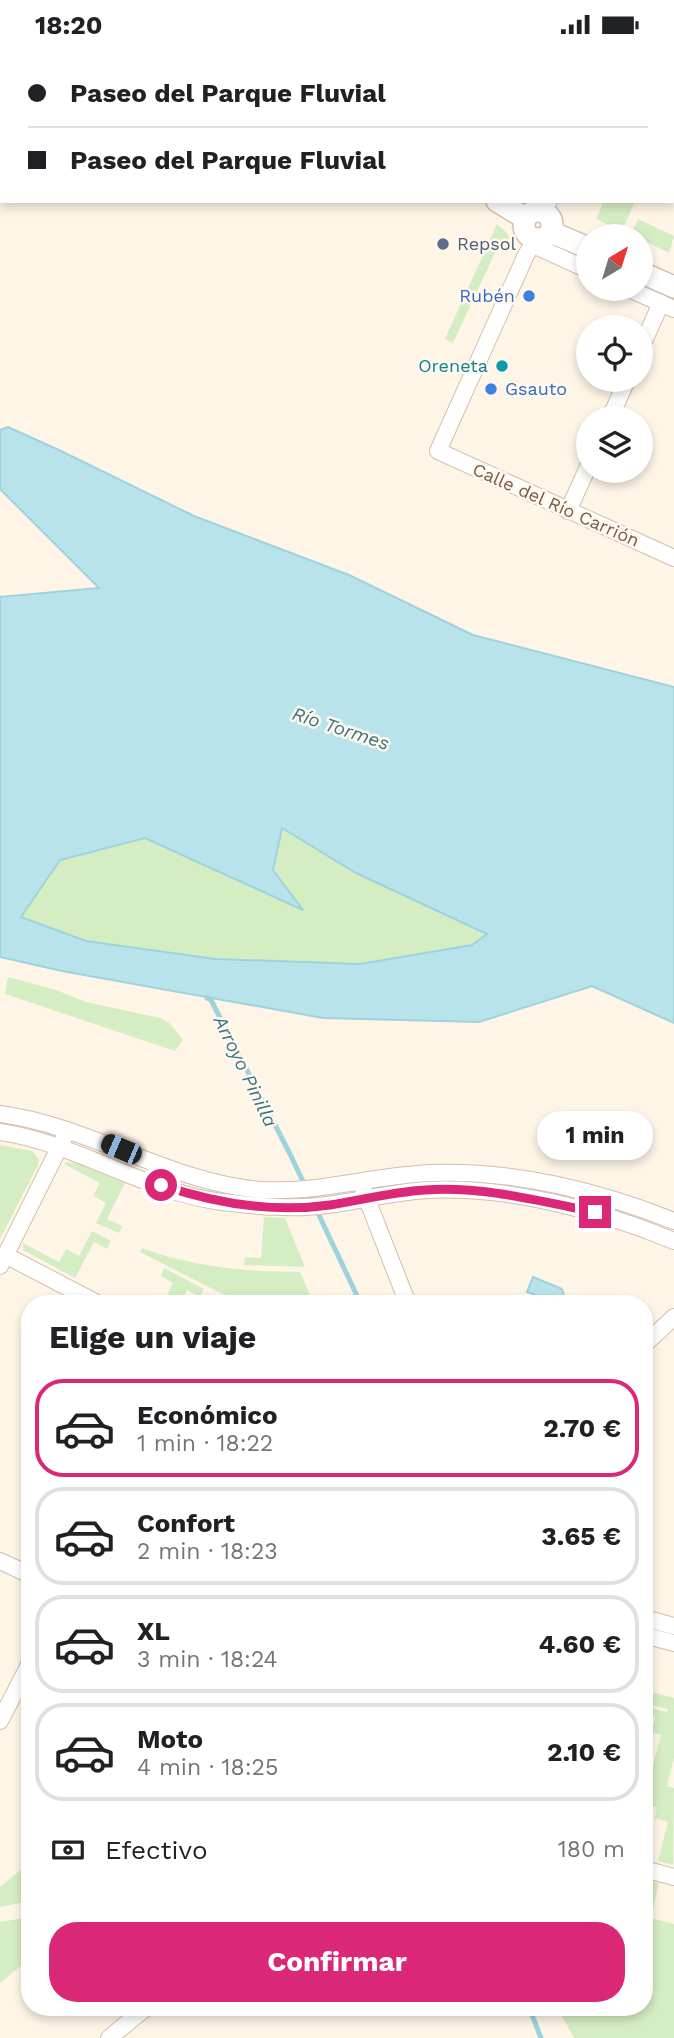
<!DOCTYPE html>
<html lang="es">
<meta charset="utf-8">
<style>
:root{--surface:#fff;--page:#f2f2f2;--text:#202124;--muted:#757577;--line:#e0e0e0;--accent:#db2777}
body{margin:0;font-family:"Work Sans",sans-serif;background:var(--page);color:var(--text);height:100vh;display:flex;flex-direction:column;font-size:26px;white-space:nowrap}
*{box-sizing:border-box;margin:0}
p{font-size:23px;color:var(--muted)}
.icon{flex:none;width:38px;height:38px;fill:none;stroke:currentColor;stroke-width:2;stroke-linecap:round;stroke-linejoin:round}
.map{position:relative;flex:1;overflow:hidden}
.side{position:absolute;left:21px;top:1246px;width:632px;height:721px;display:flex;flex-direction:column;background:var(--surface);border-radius:28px;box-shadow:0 4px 10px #0003}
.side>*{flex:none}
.banner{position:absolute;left:0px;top:0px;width:676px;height:154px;box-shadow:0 4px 10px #0003;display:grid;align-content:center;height:154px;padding:0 28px;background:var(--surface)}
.needle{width:46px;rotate:38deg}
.tools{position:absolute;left:576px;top:175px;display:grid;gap:14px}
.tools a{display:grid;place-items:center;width:77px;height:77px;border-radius:50%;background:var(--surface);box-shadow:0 4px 10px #0003;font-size:35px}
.end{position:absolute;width:32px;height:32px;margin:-16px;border:9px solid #db2777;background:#fff;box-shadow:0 0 0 4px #fff}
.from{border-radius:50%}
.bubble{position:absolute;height:49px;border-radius:24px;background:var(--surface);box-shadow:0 4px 10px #0003;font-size:23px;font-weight:700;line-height:49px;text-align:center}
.car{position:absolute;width:21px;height:42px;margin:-21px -10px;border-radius:9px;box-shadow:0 0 5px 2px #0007;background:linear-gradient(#222 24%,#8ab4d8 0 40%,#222 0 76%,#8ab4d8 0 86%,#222 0)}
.banner b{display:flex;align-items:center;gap:24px;height:66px;font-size:26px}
.banner b+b{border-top:2px solid var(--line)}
.banner i{width:18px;height:18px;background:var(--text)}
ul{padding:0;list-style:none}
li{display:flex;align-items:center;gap:21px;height:98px;margin:0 14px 10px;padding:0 14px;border:4px solid var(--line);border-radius:28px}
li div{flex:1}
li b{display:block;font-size:26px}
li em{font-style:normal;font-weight:700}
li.on{border-color:var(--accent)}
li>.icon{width:63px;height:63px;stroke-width:1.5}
h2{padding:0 28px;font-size:32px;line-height:84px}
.pay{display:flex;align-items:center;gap:18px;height:77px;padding:0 28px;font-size:26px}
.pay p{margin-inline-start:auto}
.action{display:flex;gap:14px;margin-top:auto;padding:14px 28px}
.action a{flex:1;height:80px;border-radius:28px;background:var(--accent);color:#fff;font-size:28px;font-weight:700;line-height:80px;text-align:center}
.status{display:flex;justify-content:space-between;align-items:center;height:49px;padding:0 35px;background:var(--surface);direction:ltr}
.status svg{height:19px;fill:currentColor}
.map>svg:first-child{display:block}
.green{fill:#d5edc3}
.water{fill:#b9e3ea;stroke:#9ed3dd;stroke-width:2;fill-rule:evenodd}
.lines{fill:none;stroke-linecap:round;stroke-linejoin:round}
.stream{stroke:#9ed3dd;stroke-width:5}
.street-casing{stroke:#d4beae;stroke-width:18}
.secondary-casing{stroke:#d7beaa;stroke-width:24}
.street{stroke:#fff;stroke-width:16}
.secondary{stroke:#fff;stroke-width:21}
.route{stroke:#db2777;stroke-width:9}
.service-dot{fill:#5c6f8a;stroke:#fff8ef;stroke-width:2.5}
.shop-dot{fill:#3f7fe0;stroke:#fff8ef;stroke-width:2.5}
.culture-dot{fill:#0f9aa8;stroke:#fff8ef;stroke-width:2.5}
.labels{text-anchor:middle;stroke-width:5;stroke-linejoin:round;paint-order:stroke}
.service-label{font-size:18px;fill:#4e5e75;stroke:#fff8ef;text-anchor:start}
.shop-label{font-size:18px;fill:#366cbe;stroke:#fff8ef;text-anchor:end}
.culture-label{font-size:18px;fill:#0d838f;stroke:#fff8ef;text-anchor:end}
.street-label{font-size:18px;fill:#7a5a48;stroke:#fff8ef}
.water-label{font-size:19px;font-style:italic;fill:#3a7681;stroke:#fff8ef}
</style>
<div class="status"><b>18:20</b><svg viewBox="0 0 49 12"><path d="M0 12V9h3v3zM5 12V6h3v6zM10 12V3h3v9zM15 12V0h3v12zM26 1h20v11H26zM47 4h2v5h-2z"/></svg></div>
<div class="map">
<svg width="674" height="1989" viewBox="0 0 674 1989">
<rect width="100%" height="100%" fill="#fef5e7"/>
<g class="green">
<path d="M604,152H635L622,182L596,170Z"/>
<path d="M638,170L674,187L669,204L641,190L640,187L631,186Z"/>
<path d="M497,175L508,185L510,192L507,199L499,195L453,294L445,290Z"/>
<path d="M281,779L356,824L488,885L472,896L360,915L215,910L86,892L20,868L60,811L145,789L301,860L273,821Z"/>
<path d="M8,928L56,941L86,953L160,969L169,974L183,991L175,1002L5,945Z"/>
<path d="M0,1096L32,1102L39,1110L38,1116L0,1190Z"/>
<path d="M67,1113L82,1116L125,1134L107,1170L122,1177L119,1184L96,1174L106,1154L93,1147L100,1134L64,1115Z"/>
<path d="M264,1168L285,1169L305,1218L244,1216L245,1208L261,1209Z"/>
<path d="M92,1182L111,1192L107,1200L94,1193L75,1229L23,1201V1194L59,1213L66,1200L79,1207Z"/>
<path d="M142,1199C192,1218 247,1223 300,1223L314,1255H242L140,1203Z"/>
<path d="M164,1219L204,1240L200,1248L187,1241L180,1255H163L173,1234L161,1227Z"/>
<path d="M644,1641L674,1649V1709L667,1737L674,1739L673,1816L658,1812L668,1773L655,1769L657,1758L644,1754V1727L650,1728L661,1686L651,1683L655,1668L644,1665V1657L667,1663L668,1660L644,1654Z"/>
<path d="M30,1813V1852L0,1858V1838Z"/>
<path d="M645,1831L659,1834L651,1869L674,1875V1989H574L557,1958H644Z"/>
<path d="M30,1868V1909L0,1934V1873Z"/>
</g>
<g class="water">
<path d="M8,378L63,403L194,467L349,526L473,586L674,638V974L592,937L479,973L323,969L62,922L0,908V548L99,539L0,440V381ZM282,779L356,824L487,885L472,896L360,915L215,910L86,892L21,868L60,811L145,789L303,861L273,821Z"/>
<path d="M533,1228L562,1240L565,1250L557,1254L527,1243Z"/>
</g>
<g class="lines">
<g class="stream">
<path d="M207,949L211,951L291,1107L361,1255"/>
<path d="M529,1958L541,1989"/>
</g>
<defs>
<g id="street">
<path d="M627,2L628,0"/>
<path d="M543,163L549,152"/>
<path d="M536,190L526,206L438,402L674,509"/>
<path d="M531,195L588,221"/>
<path d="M629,240L674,260"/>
<path d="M640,301L661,254"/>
<path d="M610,369L627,331"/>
<path d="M568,462L588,418"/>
<path d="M0,1065C91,1077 172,1135 263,1141C320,1144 375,1126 432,1124C513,1121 599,1142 674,1172"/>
<path d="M0,1083C77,1094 144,1143 222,1153C257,1157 292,1161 327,1156C360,1152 393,1143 427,1141C507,1137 600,1161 674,1192"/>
<path d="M363,1140L408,1255"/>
<path d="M5,1206L99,1255"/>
<path d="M0,1217L64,1089"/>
<path d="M644,1296L674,1268"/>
<path d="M0,1512L30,1526"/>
<path d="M644,1569L674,1577"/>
<path d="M644,1586L674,1594"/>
<path d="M0,1672L30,1614"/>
<path d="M644,1820L674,1828"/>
<path d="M109,1989L147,1958"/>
</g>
<g id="secondary">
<path d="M278,0L280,2"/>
<path d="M497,152L525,169"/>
<circle cx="538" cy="176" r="14"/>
<path d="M551,183L588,199"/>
<path d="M640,223L674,238"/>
</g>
</defs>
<use href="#street" class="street-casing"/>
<use href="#secondary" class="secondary-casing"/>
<use href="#street" class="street"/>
<use href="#secondary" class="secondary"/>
</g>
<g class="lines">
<path class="route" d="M161,1136C214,1154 273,1164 330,1156C361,1151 393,1143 425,1141C482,1137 540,1152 595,1163"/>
</g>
<circle class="service-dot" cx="443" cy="195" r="7"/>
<g class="shop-dot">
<circle cx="529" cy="247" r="7"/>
<circle cx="491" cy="340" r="7"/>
</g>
<circle class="culture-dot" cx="502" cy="317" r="7"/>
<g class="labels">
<g class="service-label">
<text x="457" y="201">Repsol</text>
</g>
<g class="shop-label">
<text x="515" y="253">Rubén</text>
<text x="505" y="346" text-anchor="start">Gsauto</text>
</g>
<g class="culture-label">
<text x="488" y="323">Oreneta</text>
</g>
<g class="street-label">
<text transform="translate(556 456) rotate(24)" y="6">Calle del Río Carrión</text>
</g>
<g class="water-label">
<text transform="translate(341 679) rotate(18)" y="7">Río Tormes</text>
<text transform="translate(246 1022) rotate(64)" y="7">Arroyo Pinilla</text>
</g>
</g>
</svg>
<div class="tools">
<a><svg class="needle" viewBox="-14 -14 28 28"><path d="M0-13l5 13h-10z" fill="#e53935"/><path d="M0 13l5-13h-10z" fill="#757577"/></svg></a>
<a><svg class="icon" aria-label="locate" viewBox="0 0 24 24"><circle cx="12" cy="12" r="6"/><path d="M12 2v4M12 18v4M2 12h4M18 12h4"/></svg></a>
<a><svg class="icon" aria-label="layers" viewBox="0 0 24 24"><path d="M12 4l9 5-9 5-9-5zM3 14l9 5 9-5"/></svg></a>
</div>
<i class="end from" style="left:161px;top:1136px"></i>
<i class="end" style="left:595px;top:1163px"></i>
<div class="bubble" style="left:537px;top:1062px;width:116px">1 min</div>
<i class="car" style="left:121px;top:1100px;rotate:293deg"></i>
<div class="banner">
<b><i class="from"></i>Paseo del Parque Fluvial</b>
<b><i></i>Paseo del Parque Fluvial</b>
</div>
<section class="side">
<h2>Elige un viaje</h2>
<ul>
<li class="on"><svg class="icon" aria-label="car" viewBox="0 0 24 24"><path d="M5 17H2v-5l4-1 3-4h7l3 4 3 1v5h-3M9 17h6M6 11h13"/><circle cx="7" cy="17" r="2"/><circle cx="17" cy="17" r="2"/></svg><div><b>Económico</b><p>1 min · 18:22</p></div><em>2.70 €</em></li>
<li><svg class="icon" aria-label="car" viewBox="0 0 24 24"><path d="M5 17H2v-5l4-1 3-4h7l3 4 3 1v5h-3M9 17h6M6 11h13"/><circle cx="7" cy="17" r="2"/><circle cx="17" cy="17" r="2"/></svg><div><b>Confort</b><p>2 min · 18:23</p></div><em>3.65 €</em></li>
<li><svg class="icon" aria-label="car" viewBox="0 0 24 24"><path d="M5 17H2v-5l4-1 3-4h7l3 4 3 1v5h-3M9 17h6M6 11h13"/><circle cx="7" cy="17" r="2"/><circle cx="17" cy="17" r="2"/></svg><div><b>XL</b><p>3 min · 18:24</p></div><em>4.60 €</em></li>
<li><svg class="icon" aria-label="car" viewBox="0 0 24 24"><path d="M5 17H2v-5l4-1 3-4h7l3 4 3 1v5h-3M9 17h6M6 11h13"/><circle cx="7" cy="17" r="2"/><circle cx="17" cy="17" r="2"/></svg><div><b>Moto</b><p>4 min · 18:25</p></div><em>2.10 €</em></li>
</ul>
<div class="pay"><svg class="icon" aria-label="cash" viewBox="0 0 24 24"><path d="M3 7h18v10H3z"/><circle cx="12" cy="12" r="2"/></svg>Efectivo<p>180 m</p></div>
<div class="action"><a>Confirmar</a></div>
</section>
</div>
